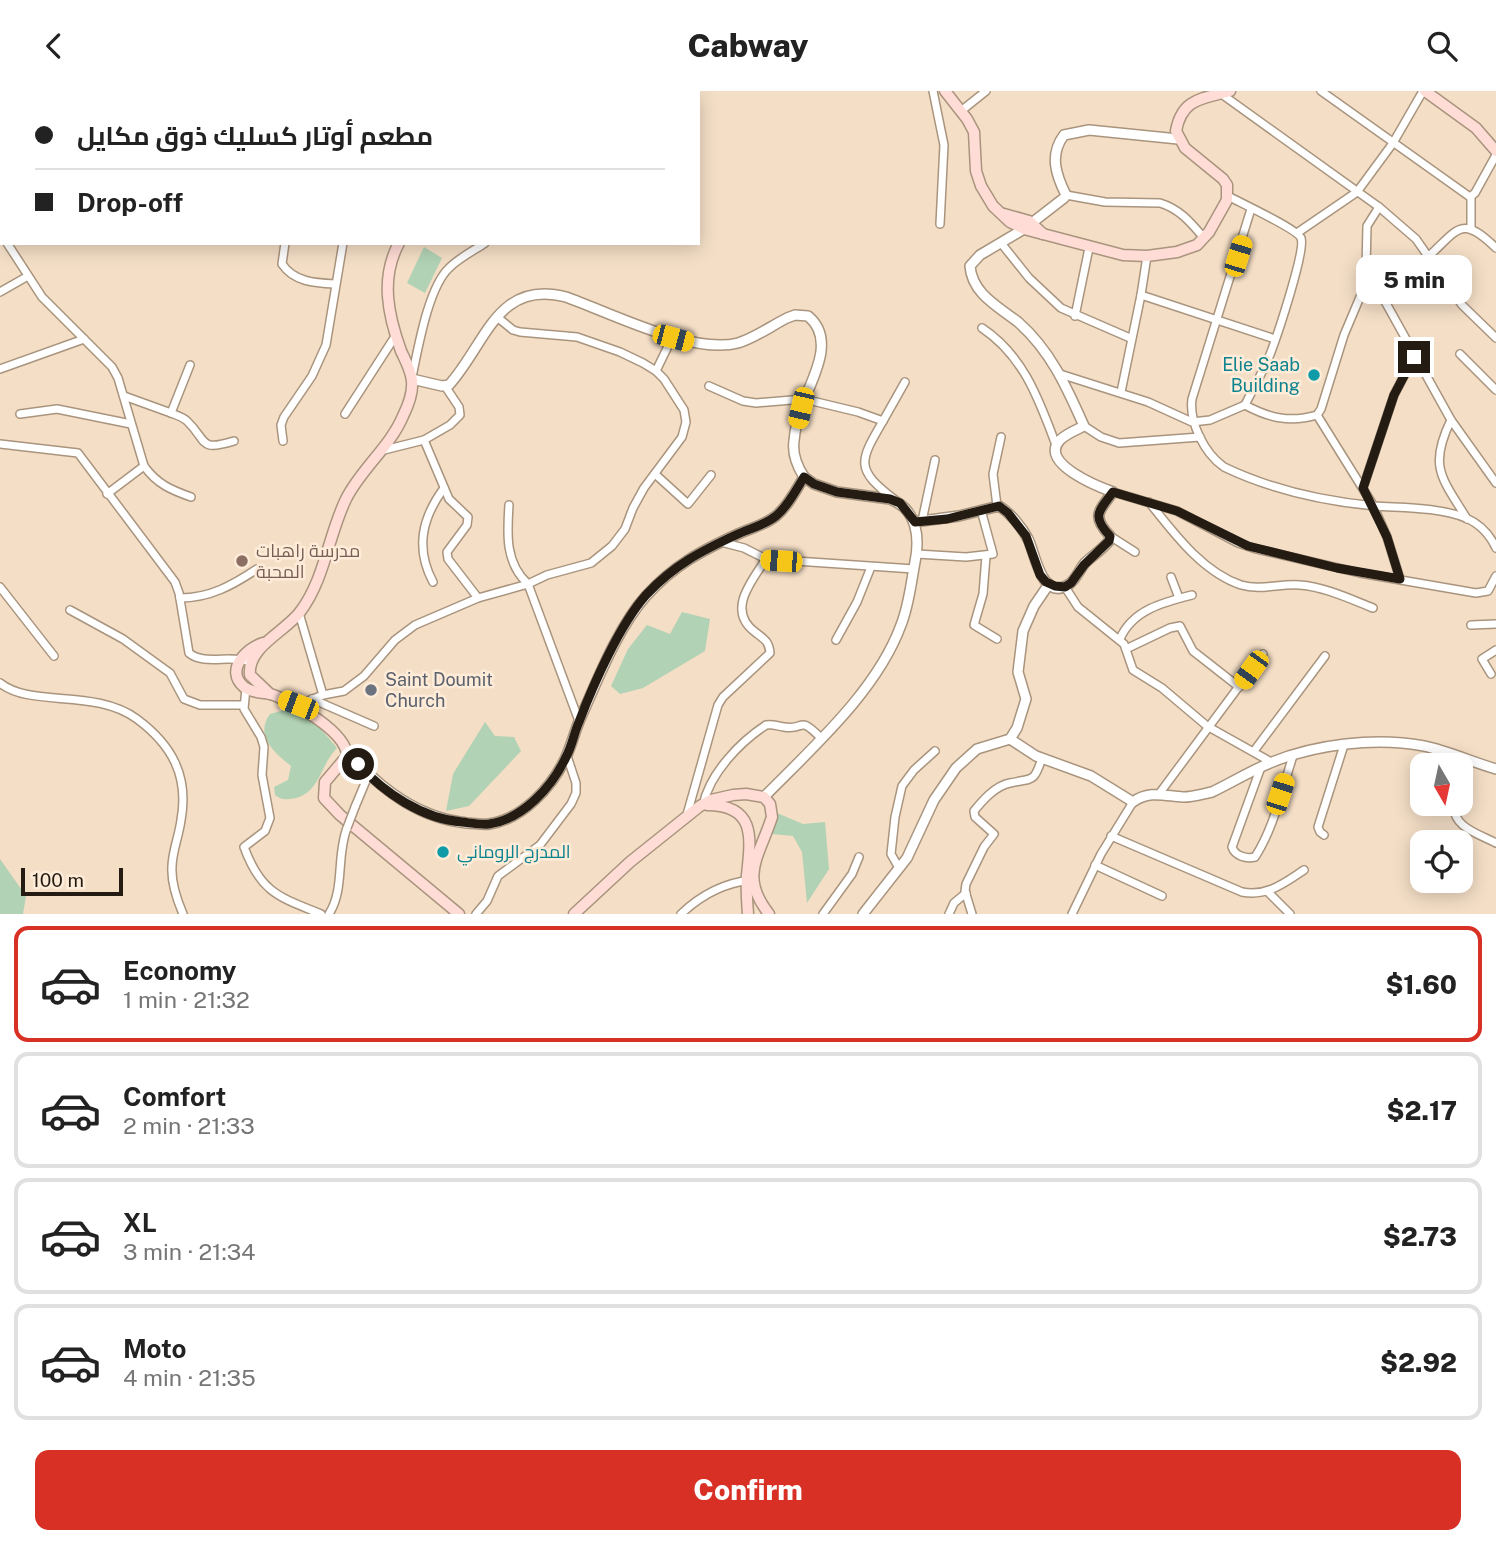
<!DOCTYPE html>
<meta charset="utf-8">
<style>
:root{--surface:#fff;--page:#f2f2f2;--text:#222;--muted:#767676;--line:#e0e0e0;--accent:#d93025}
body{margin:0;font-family:"Public Sans",Cairo,sans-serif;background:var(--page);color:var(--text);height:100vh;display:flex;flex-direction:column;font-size:26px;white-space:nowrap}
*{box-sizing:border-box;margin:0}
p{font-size:23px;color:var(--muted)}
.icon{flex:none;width:38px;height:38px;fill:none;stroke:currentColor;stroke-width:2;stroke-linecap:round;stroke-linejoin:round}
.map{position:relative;height:823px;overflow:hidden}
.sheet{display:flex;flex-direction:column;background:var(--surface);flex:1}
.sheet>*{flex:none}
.guide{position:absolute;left:0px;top:0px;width:700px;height:154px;box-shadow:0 4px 18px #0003;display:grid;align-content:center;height:154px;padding:0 35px;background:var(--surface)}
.needle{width:46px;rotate:171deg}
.fabs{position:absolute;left:1410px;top:662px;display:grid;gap:14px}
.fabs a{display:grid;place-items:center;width:63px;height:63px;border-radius:14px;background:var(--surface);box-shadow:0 4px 18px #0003;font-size:35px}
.scale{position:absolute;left:21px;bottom:18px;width:102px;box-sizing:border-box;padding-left:7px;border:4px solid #241c13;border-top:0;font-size:19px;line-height:24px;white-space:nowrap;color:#241c13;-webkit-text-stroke:5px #feecd9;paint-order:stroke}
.end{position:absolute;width:32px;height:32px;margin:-16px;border:9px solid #241c13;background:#fff;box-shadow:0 0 0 4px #fff}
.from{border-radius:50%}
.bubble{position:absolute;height:49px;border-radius:14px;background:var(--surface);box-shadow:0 4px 18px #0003;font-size:23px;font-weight:800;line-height:49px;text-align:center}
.car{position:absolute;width:21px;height:42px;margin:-21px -10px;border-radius:9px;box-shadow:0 0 5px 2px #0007;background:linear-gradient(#f5c518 24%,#345 0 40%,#f5c518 0 76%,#345 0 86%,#f5c518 0)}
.guide b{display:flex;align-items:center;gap:24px;height:66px;font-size:26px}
.guide b+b{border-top:2px solid var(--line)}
.guide i{width:18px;height:18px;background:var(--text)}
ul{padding:12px 0 0;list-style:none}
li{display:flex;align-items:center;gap:21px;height:116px;margin:0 14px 10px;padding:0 21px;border:4px solid var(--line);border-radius:14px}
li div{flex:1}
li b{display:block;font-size:26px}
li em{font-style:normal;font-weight:800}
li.on{border-color:var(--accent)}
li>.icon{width:63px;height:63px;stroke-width:1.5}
.cta{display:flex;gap:14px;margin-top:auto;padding:14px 35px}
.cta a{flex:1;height:80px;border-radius:14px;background:var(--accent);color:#fff;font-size:28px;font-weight:800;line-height:80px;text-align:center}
header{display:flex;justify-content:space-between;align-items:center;height:91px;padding:0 35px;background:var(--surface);font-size:32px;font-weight:800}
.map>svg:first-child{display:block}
.green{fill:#b1d2b4}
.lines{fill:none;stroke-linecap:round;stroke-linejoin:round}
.minor-casing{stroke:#a9947e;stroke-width:10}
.tertiary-casing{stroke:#a9947e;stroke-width:12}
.secondary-casing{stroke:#a9947e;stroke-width:13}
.minor{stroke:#fff;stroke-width:7}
.tertiary{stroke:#fff;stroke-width:9}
.secondary{stroke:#ffdcd5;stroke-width:10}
.minor-bridge-casing{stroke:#a9947e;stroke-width:10;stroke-linecap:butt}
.minor-bridge{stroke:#fff;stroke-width:7}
.route{stroke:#241c13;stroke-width:9}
.culture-dot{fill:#0f9aa8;stroke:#feecd9;stroke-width:2.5}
.education-dot{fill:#8d6e63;stroke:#feecd9;stroke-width:2.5}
.worship-dot{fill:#6b7280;stroke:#feecd9;stroke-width:2.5}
.labels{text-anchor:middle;stroke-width:5;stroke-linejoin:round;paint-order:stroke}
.culture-label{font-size:18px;fill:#0d838f;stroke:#feecd9;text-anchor:end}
.education-label{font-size:18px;fill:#785e54;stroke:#feecd9;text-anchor:start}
.worship-label{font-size:18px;fill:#5b616d;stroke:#feecd9;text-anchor:start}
</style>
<header><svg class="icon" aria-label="back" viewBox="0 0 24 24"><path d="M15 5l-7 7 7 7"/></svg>Cabway<svg class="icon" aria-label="search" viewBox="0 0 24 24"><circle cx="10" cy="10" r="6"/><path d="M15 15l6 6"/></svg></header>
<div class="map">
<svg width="1496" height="823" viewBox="0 0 1496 823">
<rect width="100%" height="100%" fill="#f4dec6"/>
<g class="green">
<path d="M424,156L442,167L425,202L407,192Z"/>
<path d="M682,521L710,528L705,560L643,597L620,603L611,595L628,558L647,534L670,543Z"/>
<path d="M288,618C310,623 323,640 337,657C319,675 320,705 290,708C283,709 281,708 275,704L274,696L288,689L291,675C275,662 254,645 270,623Z"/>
<path d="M485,631L495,645L514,646L521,660L469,715L446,720L453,683Z"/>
<path d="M777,722L803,733L825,731L829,778L807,812L802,761L793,745L772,743Z"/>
<path d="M0,768L26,805L23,823H0Z"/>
</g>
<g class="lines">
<defs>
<g id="minor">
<path d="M933,0L944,54L940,133"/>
<path d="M1321,0L1470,106L1475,102L1496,64"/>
<path d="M961,20L986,0"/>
<path d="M1066,104L1105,111L1160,112C1180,118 1191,132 1204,147"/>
<path d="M1228,105C1241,112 1297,138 1301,147C1306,159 1277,245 1271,261C1264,279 1254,296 1245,314"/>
<path d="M1379,116L1416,148L1462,214L1496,247"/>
<path d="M1251,118L1192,308C1189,331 1204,362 1224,376C1272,399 1322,410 1375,415C1405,417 1438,416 1466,427C1480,433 1490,444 1496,457"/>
<path d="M0,127L2,129"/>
<path d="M1471,137V106"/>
<path d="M1297,142L1357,101L1393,52L1423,0"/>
<path d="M0,143L2,145"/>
<path d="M7,152L42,206L112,276L118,287L144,375L107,403"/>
<path d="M285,152L282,173C294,191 315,192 335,193"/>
<path d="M1001,152L1029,187L1061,217L1130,247"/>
<path d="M1429,165C1459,137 1462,124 1496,157"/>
<path d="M1367,178L1451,329L1496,392"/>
<path d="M0,201L28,185"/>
<path d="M1141,204L1147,165"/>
<path d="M1075,225L1089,157"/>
<path d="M497,226L513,239L520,241L577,246L620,261L643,272L656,280L664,288L684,319L686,331L682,346L644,397L633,417L625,438L612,455L591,472L547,484L528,493C505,472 507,443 509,414"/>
<path d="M982,237C1024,265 1039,309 1056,354"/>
<path d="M1460,263L1496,299"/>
<path d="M0,278L84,248"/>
<path d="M656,280L672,247"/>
<path d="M1060,283L1148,311L1192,331L1210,329L1245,314C1269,327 1290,332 1317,324L1321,318L1344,244L1363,199L1366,178L1367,135L1379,116L1220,2"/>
<path d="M412,286C418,258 428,197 449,177C459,167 473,160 485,152"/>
<path d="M709,295L743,310L756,312L804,308L858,321L883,330C859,371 855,378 894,408"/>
<path d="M1121,301L1141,204L1275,248"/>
<path d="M124,305L171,322L190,274"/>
<path d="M171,322C176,324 183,326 187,330C208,350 198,361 234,350"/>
<path d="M20,323L57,318L131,333"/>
<path d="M345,323L396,244"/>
<path d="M1317,324L1373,414L1387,446L1400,488"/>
<path d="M1451,329C1428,376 1442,387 1467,428"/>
<path d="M883,330L905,291"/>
<path d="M1084,335L1101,346L1119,352L1200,346"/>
<path d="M424,349L450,334L460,324L459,316L445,295"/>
<path d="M283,350L281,334L284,326L312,285L326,254L343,152"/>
<path d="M0,353L78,362L175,491L179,502L189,562C205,575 230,563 250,571"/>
<path d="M380,360L424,349L449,408L468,426L467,434L447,461L448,468L478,507L528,493L579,630"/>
<path d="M144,375C157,393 171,399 191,406"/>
<path d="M655,383L688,413L711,384"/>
<path d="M1363,397L1394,304L1414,266"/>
<path d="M1113,401L1177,420L1238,452L1256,458L1360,482L1476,502L1488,500L1496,485"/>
<path d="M1149,411C1173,441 1202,481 1241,494C1261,500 1281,492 1300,494C1325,496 1350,508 1373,517"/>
<path d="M997,415L993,383L1001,346"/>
<path d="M922,430L935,369"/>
<path d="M1110,445L1135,461"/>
<path d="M721,451L744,457L766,468L914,478"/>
<path d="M917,463L966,466L993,463L981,419"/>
<path d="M986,465L983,503L974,534L997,548"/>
<path d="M1171,486L1179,507"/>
<path d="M433,491C415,457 422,427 444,397"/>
<path d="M0,496L54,565"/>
<path d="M1065,496L1078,516L1124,553L1133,579L1162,597L1207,635L1271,671"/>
<path d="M180,507C210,507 233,494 257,478"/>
<path d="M70,519L123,548L163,577L170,582L184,608L200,614H243"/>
<path d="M299,522L323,604"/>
<path d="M1471,534L1496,533"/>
<path d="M1120,548C1132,519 1164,511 1192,504"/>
<path d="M836,549L857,511L871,476"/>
<path d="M1126,558L1170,537L1180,535L1193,560L1239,596"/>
<path d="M1491,583L1482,568L1496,559"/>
<path d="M0,592C31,617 95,597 137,628C172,654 189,685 181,729C179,745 172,761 172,776C171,792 177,809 183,823"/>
<path d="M246,597L244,618L261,646L264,656L262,684L270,727L265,740L244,756C261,802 279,806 321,823"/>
<path d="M312,608L374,635"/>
<path d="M298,614L323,604L344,600L364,585L395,549L415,534L478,507"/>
<path d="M1254,660L1325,565"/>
<path d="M1261,676L1232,756C1235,765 1246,768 1255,766C1274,737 1282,698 1293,665"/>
<path d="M1461,682L1464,668"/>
<path d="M1159,703L1263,563"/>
<path d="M1454,712C1451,736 1479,743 1496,752"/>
<path d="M703,714C710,682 740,651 766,634C774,633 776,635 784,636C806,640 797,623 821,647"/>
<path d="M355,716L368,685"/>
<path d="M686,727L718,614L723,606L770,562C769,550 764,548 755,541C726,519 752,490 766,468"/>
<path d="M1324,744L1320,741L1318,736L1344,654"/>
<path d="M1111,745L1242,801C1267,806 1284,792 1304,779"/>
<path d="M1095,774L1162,805"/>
<path d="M899,777L891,763L895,726L902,695L914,679L935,660"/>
<path d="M1268,801L1290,823"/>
<path d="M329,823C345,798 336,765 347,737"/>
<path d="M476,823L487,810L498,785L540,754L571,713L576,702V692L567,665"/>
<path d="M681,823C701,804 723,792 751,789"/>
<path d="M823,823L852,783L859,766"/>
<path d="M949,823L954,812L966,802"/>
<path d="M972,823L965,800L966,793L984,756L994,743L975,726L974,720C983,709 995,695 1010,692C1033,687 1034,692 1042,667"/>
<path d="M1072,823L1101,763L1133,711"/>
</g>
<g id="tertiary">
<path d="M412,288L442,295L449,294C486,253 497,188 566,206C611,222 693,264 738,252C755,247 771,235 787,227L795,224L808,225C836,248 813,286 803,312C799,323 795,337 794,350C792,363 797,375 804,386"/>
<path d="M914,431L959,425L999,415C1010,422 1022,436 1028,448C1035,461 1041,510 1068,494C1076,489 1079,479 1085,472C1093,464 1102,459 1109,450L1110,445C1091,425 1099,420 1113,401C1099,396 1038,372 1060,349C1066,343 1076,339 1084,335C1067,297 1051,260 1018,231C999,216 972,203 970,175L980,164L1024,138L1064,107L1066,104C1056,84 1049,64 1064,44L1089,39L1178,48"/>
<path d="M1010,648L1036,665L1091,685L1133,711C1149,699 1165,705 1183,706C1193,706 1202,703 1212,701C1231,692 1250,680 1270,672C1315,653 1376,646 1424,655C1448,660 1472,671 1496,678"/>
<path d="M347,661C380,697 417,727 467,732C474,732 482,734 489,733C523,728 552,696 566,666C572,653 575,639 581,626C598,588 618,536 646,505C674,474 701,460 738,443C751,437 765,434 776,425C788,415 796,399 804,386L814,393L837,401L890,408C917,418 920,446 915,471C911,492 909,514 901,534C877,600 812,657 764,706"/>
<path d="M863,823L907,767L934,709L956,677L977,658L1010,648L1017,637L1026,608L1018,581L1023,540L1034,515L1049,493"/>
</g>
<g id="secondary">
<path d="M162,0L163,2"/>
<path d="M196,0L202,2"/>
<path d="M945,0L967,28L974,41L976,80L981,95L993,115L1010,131L1024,138L1123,164L1147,165L1177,161L1197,154L1209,141L1227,109V94L1223,88L1185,57L1176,40C1182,7 1202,8 1230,0"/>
<path d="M1425,0L1476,37L1496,60"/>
<path d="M150,2L154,0"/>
<path d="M0,95L2,94"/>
<path d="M1004,123L1029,130L1043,143"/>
<path d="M263,552C247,557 224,579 244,596C252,602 261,601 270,603C291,609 347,641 347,665L325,691L324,707L340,724L459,823"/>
<path d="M270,603L250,584C247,556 285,541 300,521C325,488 328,445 346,408C361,378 390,356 403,325C408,315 413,301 412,290C411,279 405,269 401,260C388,224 380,187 399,152"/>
<path d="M707,714C756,714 751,747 747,784C746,797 747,810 748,823"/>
<path d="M574,823L630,771L700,715L711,709L733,704L746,703L764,706L770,713L772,726C759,766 739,785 769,823"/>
</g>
</defs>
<use href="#minor" class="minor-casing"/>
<use href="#tertiary" class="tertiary-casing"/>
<use href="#secondary" class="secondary-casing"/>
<use href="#minor" class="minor"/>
<use href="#tertiary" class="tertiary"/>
<use href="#secondary" class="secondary"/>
<defs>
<path id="minor-bridge" d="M347,737L355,716"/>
</defs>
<use href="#minor-bridge" class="minor-bridge-casing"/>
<use href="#minor-bridge" class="minor-bridge"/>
</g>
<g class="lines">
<path class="route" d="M358,673C384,702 423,728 462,731C471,732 481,734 489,733C523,728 552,696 566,666C572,655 574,642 579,631C593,594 620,533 646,504C674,474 701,460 738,443C751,437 765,434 776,425C788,415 796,399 804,386L814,393L837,401L890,408L900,412L915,431L947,428L999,415L1008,422L1026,445L1040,484L1046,491L1055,495L1065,496L1071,492L1084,474L1109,450L1110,445C1091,425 1099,420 1113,401L1177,420L1248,455L1337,477L1400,488L1387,446L1363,397L1394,304L1414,266"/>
</g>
<g class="culture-dot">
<circle cx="1314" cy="284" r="7"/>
<circle cx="443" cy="761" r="7"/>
</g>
<circle class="education-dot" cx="242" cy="470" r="7"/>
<circle class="worship-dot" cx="371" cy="599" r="7"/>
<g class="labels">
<g class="culture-label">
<text x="1300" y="280">Elie Saab<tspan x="1300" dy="21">Building</tspan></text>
<text x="457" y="767" text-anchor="start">المدرج الروماني</text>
</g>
<g class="education-label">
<text x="256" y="466">مدرسة راهبات<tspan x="256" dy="21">المحبة</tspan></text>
</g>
<g class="worship-label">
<text x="385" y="595">Saint Doumit<tspan x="385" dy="21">Church</tspan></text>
</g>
</g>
</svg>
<div class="fabs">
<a><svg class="needle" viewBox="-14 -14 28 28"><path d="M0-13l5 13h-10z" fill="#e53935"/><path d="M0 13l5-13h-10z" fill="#767676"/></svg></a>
<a><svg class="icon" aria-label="locate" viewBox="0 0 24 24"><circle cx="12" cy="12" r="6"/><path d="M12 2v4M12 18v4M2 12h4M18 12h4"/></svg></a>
</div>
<div class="scale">100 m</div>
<i class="end from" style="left:358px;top:673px"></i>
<i class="end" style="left:1414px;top:266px"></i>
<div class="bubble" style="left:1356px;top:164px;width:116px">5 min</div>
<i class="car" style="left:1238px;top:165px;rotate:17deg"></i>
<i class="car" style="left:673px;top:247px;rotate:105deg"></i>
<i class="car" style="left:801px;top:317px;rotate:193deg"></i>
<i class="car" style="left:781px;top:470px;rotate:274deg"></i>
<i class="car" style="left:1251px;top:579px;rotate:216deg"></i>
<i class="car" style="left:298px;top:614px;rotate:291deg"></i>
<i class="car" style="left:1280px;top:703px;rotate:18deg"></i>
<div class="guide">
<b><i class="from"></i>مطعم أوتار كسليك ذوق مكايل</b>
<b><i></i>Drop-off</b>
</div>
</div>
<section class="sheet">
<ul>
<li class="on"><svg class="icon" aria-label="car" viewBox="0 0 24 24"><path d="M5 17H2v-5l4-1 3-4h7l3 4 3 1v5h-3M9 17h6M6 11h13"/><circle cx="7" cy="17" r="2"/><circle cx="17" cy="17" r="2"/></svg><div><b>Economy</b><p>1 min · 21:32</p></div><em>$1.60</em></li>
<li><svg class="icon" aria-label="car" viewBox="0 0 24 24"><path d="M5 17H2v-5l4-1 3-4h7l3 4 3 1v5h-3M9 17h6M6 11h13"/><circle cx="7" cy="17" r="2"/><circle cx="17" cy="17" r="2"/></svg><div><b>Comfort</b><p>2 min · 21:33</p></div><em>$2.17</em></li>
<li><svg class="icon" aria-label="car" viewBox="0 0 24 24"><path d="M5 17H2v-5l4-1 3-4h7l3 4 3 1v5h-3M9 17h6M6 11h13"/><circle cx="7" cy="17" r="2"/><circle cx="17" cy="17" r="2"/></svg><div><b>XL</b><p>3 min · 21:34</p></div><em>$2.73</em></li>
<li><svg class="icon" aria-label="car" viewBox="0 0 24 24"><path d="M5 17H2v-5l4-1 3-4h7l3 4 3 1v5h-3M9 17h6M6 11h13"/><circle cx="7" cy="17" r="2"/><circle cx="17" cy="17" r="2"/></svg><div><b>Moto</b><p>4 min · 21:35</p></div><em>$2.92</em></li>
</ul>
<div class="cta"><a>Confirm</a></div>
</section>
